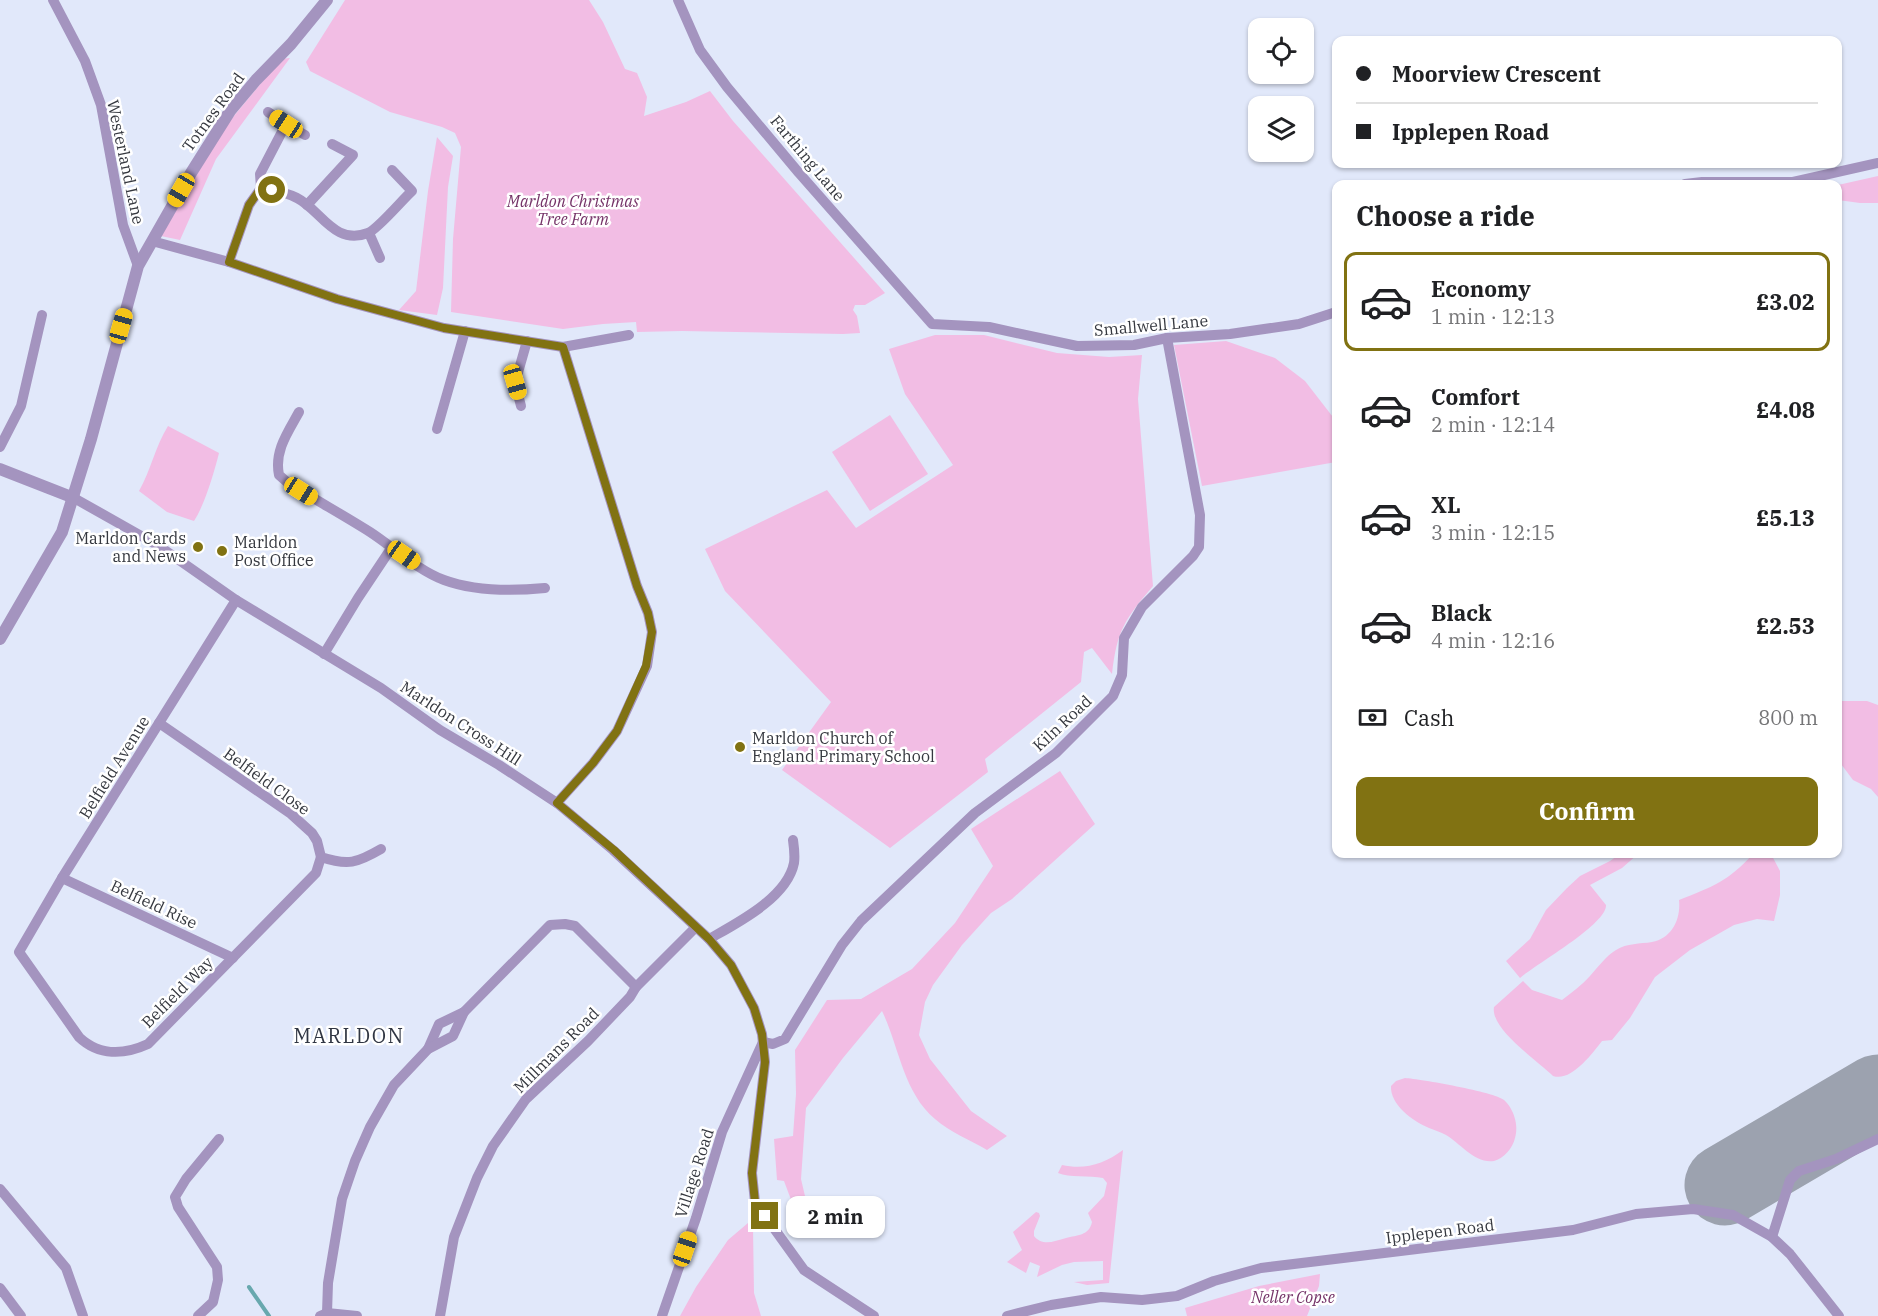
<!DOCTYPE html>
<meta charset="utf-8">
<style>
:root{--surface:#fff;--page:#f6f6f6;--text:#202124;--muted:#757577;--line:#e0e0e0;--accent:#817212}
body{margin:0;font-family:"IBM Plex Serif",serif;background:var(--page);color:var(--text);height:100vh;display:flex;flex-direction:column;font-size:22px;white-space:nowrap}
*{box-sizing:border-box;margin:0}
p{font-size:20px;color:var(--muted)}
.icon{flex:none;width:33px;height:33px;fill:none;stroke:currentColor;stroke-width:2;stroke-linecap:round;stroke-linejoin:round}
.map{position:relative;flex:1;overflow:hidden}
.sheet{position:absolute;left:1332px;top:180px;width:510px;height:678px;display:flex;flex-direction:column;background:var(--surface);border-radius:12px;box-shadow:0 2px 4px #0004}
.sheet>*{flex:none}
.guide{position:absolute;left:1332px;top:36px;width:510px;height:132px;border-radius:12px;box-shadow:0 2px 4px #0004;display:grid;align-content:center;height:132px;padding:0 24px;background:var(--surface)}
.buttons{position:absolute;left:1248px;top:18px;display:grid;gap:12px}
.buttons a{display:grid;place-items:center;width:66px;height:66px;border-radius:12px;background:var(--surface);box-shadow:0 2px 4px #0004;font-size:30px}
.end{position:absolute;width:27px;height:27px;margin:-14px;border:8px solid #817212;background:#fff;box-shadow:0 0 0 3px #fff}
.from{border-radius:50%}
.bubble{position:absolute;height:42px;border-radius:12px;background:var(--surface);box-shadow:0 2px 4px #0004;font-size:20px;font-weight:800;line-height:42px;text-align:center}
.car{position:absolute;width:18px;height:36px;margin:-18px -9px;border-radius:8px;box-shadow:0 0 4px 2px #0007;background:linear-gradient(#f5c518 24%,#345 0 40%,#f5c518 0 76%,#345 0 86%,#f5c518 0)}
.guide b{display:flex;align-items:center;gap:21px;height:57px;font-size:22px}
.guide b+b{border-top:2px solid var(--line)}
.guide i{width:15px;height:15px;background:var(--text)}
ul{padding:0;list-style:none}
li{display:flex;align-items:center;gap:18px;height:99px;margin:0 12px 9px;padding:0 12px;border:3px solid transparent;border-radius:12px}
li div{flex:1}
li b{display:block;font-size:22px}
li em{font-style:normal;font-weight:800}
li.selected{border-color:var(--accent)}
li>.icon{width:54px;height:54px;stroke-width:1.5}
h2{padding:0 24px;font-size:27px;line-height:72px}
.pay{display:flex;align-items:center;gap:15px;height:66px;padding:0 24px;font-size:22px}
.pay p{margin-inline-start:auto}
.button{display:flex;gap:12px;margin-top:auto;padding:12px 24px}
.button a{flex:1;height:69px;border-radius:12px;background:var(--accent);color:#fff;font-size:24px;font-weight:800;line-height:69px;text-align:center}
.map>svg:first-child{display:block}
.green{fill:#f2bde4}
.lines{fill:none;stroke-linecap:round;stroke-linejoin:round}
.stream{stroke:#68a8ae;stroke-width:4}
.runway{stroke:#9ca2af;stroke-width:81}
.minor{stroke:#a494bf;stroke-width:10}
.tertiary{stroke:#a494bf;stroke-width:12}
.route{stroke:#817212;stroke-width:8}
.poi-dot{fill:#817212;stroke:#fff;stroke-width:2}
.labels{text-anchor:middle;stroke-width:5;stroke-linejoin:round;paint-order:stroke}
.street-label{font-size:16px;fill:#35383f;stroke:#fff}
.park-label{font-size:16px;font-style:italic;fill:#753368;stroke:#fff}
.poi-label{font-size:16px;fill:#35383f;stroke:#fff;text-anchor:start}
.quarter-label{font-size:20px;letter-spacing:1.5px;fill:#303643;stroke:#fff}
</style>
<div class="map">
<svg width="1878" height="1316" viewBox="0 0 1878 1316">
<rect width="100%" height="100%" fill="#e1e8fa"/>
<g class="green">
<path d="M345,0H589L603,22L625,69L637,73L647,97L644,116L686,102L710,91L733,121L885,293L865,305H855L853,310L857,316L860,333L843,334L682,331L637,332L636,322L603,324L563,329L451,312L453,239L461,147L455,133L442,127L390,112L310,71L306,62Z"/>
<path d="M290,58L216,159L180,240L161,236L224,128L281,59Z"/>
<path d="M437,137L453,156L448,187L443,288L437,315L399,310L416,291L428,191Z"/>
<path d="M1878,176V203H1860L1838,200V185Z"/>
<path d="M935,335H984L1057,353L1109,357L1142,355L1138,399L1153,586C1125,619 1117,630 1112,674L1092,648L1084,652L1081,682L985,759L988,772L890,848L782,770L831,702L725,591L705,549L827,490L856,528L953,465L905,394L889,349Z"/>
<path d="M1226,341L1275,358L1305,381L1336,421V462L1202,486L1174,345Z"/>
<path d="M890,415L928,474L870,511L832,452Z"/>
<path d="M168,426L219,453C214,473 205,504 194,521L167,512L139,491C151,470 155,447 168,426Z"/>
<path d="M1838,701H1867L1878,705V797L1871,789L1853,780L1838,760Z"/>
<path d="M1060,771L1095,824L1012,899L991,913L962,945L933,985L925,1002L919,1035L930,1059L971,1111L1007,1136L987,1150C970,1140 950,1132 935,1119C903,1092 899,1046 882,1011L843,1058L806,1108L801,1179L812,1226L799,1221L784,1181L777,1180L774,1139L793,1136L796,1094L795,1050L827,1000L861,999L912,969L955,923L993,866L971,829Z"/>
<path d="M1620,854H1638L1622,868L1590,885L1606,905C1607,924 1536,964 1520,978L1506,961L1530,939L1546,910L1567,888L1580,876L1610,861Z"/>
<path d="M1753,854H1771L1780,871V895L1774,921L1757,919L1734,925L1690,950L1655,977L1630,1018L1612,1040L1602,1041C1591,1055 1571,1082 1553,1076C1538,1061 1490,1029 1494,1007L1523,981L1532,990L1562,1000C1572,992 1582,985 1590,976C1598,967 1606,956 1616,950C1627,943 1640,944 1652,942C1672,938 1681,919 1679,900C1714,886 1727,882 1753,854Z"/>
<path d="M1405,1078C1420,1079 1495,1092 1504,1100C1514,1109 1519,1126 1515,1138C1513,1148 1503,1159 1494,1161C1475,1164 1460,1143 1446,1135C1441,1132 1434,1130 1429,1128C1413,1121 1390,1105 1391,1086L1396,1081Z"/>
<path d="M1123,1150L1109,1283L1087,1285L1074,1282L1103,1280V1261L1074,1262L1062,1265L1037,1277L1040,1266L1030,1262L1026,1273L1007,1262L1022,1250L1013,1232L1036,1212L1039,1213L1040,1216L1034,1231V1236C1043,1247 1054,1241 1066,1238C1077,1235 1089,1236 1092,1222L1088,1213L1104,1196L1107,1183L1103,1178C1090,1175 1069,1178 1058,1173L1062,1165C1085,1170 1104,1164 1123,1150Z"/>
<path d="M748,1223L753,1227L754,1293L761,1316H680L696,1287L728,1240Z"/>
<path d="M1320,1274L1319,1286L1307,1316H1187L1185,1308L1259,1286Z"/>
</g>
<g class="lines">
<path class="stream" d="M249,1287L269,1316"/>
<path class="runway" d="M1725,1185L1878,1095"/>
<g class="minor">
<path d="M53,0L85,61L101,105L123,225L138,266"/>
<path d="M678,0L700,50L727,87L799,173L932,324L989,327L1077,346L1134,345L1167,338L1230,334L1299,324L1336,312"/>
<path d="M268,112L286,124"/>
<path d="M1685,184L1702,182H1793L1878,163"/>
<path d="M261,188L260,174L286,124L305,135"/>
<path d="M307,205L353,155L332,144"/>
<path d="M369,233L380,258"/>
<path d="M152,241L229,262L337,299L444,328L563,347L629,335"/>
<path d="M229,262L249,205L261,188C272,190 286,192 297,198C321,210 334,246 368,233C378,229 403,199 412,191L392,170"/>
<path d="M521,406L515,383L527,341"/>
<path d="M299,412C288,432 274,451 279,475L287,482C314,499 343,515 370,532C393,547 419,571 444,580C474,591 514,591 545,588"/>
<path d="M437,429L465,331"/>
<path d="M0,447L21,406L42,315"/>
<path d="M74,498L159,546L236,600L381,688L440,730L499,765L557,803L613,850L709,939L731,965L754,1008L762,1034L765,1062L752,1173L755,1202L804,1270L874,1316"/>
<path d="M236,600L62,878L19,952L79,1037C99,1056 124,1055 148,1044L316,873L321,857"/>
<path d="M324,654L358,598L392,547"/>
<path d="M159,723L291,814L312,833L317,841L321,857C348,866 357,863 381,849"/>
<path d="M557,803L593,763L617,731L647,666L652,632L648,613L637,586L563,347"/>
<path d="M62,878L233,958"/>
<path d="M709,939C737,923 787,898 794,863C795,856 794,847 793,840"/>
<path d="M763,1042L773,1044L785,1039L842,945L861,921L975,813L1056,753L1113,696L1122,675L1124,638L1142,607L1193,556L1199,547L1200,515L1167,338"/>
<path d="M428,1049L439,1024L464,1012L550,925L565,924L575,926L636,987"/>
<path d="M0,1189L66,1268L83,1316"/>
<path d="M1772,1237L1790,1180L1799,1171L1836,1159L1878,1139"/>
<path d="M0,1288L21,1316"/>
<path d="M327,1313L328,1283L342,1199L355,1161L370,1127L394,1085L428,1049L453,1036L464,1012"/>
<path d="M198,1316L213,1302L218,1280L217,1267L178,1207L175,1197L186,1179L219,1139"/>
<path d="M320,1316L327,1313L357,1316"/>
<path d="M440,1316L454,1237L477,1178L493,1146L526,1099L588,1041L630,997L636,987L695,928"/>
<path d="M662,1316L696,1218L722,1132L763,1042"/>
<path d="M1007,1316L1051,1305L1101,1297L1142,1300L1177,1296L1214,1281L1261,1268L1573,1230L1636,1214L1693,1209L1733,1215L1772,1237L1790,1254L1839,1316"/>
</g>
<g class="tertiary">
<path d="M0,469L74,498"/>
<path d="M0,639L62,532L91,439L138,266L191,173L230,111L256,80L291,44L327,0"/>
</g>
</g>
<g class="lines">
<path class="route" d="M272,190L261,188L249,205L229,262L337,299L444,328L563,347L637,586L648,613L652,632L646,666L617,731L593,763L557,803L614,850L709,939L731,965L754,1008L762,1034L765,1062L752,1173L755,1202L765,1216"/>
</g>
<g class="poi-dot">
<circle cx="198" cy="547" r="6"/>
<circle cx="222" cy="551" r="6"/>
<circle cx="740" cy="747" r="6"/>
</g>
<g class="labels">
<g class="street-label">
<text transform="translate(213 112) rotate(-54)" y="6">Totnes Road</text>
<text transform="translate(808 158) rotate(50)" y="6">Farthing Lane</text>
<text transform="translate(126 162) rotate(78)" y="6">Westerland Lane</text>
<text transform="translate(1151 325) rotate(-5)" y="6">Smallwell Lane</text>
<text transform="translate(461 723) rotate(33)" y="6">Marldon Cross Hill</text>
<text transform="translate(1062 723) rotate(-43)" y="6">Kiln Road</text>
<text transform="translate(114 767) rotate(-58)" y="6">Belfield Avenue</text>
<text transform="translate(267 781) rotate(36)" y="6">Belfield Close</text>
<text transform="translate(154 904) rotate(25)" y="6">Belfield Rise</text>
<text transform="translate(177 992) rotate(-45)" y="6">Belfield Way</text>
<text transform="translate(556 1050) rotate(-45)" y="6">Millmans Road</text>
<text transform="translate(694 1173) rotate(-72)" y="6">Village Road</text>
<text transform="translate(1440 1231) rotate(-7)" y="6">Ipplepen Road</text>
</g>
<g class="park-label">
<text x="573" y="207">Marldon Christmas<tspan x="573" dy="18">Tree Farm</tspan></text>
<text x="1293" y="1303">Neller Copse</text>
</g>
<g class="poi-label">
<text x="186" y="544" text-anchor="end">Marldon Cards<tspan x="186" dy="18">and News</tspan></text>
<text x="234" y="548">Marldon<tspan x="234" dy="18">Post Office</tspan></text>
<text x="752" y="744">Marldon Church of<tspan x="752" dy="18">England Primary School</tspan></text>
</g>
<g class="quarter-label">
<text x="349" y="1043">MARLDON</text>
</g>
</g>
</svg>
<div class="buttons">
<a><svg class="icon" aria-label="locate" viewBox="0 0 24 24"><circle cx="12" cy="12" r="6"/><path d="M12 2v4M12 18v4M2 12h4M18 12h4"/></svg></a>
<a><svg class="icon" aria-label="layers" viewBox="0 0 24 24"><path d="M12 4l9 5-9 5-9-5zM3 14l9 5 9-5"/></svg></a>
</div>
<i class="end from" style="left:272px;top:190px"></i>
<i class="end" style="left:765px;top:1216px"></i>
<div class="bubble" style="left:786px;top:1196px;width:99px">2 min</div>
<i class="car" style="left:286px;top:124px;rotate:303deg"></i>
<i class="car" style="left:181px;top:190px;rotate:210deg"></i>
<i class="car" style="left:121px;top:326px;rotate:16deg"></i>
<i class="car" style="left:515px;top:382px;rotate:164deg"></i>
<i class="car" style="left:301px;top:491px;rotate:122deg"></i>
<i class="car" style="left:404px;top:555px;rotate:125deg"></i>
<i class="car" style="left:685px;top:1249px;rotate:19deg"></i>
<div class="guide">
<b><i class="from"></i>Moorview Crescent</b>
<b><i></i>Ipplepen Road</b>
</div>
<section class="sheet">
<h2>Choose a ride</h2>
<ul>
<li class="selected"><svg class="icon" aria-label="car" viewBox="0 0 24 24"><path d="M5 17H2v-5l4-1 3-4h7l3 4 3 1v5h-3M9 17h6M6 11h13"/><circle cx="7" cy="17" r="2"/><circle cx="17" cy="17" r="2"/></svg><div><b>Economy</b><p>1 min · 12:13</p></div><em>£3.02</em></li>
<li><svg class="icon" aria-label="car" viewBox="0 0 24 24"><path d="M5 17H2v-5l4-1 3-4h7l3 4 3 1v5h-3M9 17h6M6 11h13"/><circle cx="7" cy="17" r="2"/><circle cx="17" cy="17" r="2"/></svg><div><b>Comfort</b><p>2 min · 12:14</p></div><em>£4.08</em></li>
<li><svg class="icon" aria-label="car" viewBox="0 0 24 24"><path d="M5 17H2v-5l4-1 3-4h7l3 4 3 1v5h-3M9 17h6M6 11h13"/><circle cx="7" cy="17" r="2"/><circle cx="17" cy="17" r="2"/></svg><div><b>XL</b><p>3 min · 12:15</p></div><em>£5.13</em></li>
<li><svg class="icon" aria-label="car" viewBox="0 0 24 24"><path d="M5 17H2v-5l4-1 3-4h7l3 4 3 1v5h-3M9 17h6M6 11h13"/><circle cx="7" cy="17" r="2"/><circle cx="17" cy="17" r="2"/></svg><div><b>Black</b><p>4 min · 12:16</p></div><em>£2.53</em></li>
</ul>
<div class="pay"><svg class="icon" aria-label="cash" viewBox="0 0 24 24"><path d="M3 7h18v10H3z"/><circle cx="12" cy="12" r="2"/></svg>Cash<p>800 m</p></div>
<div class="button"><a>Confirm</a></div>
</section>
</div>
